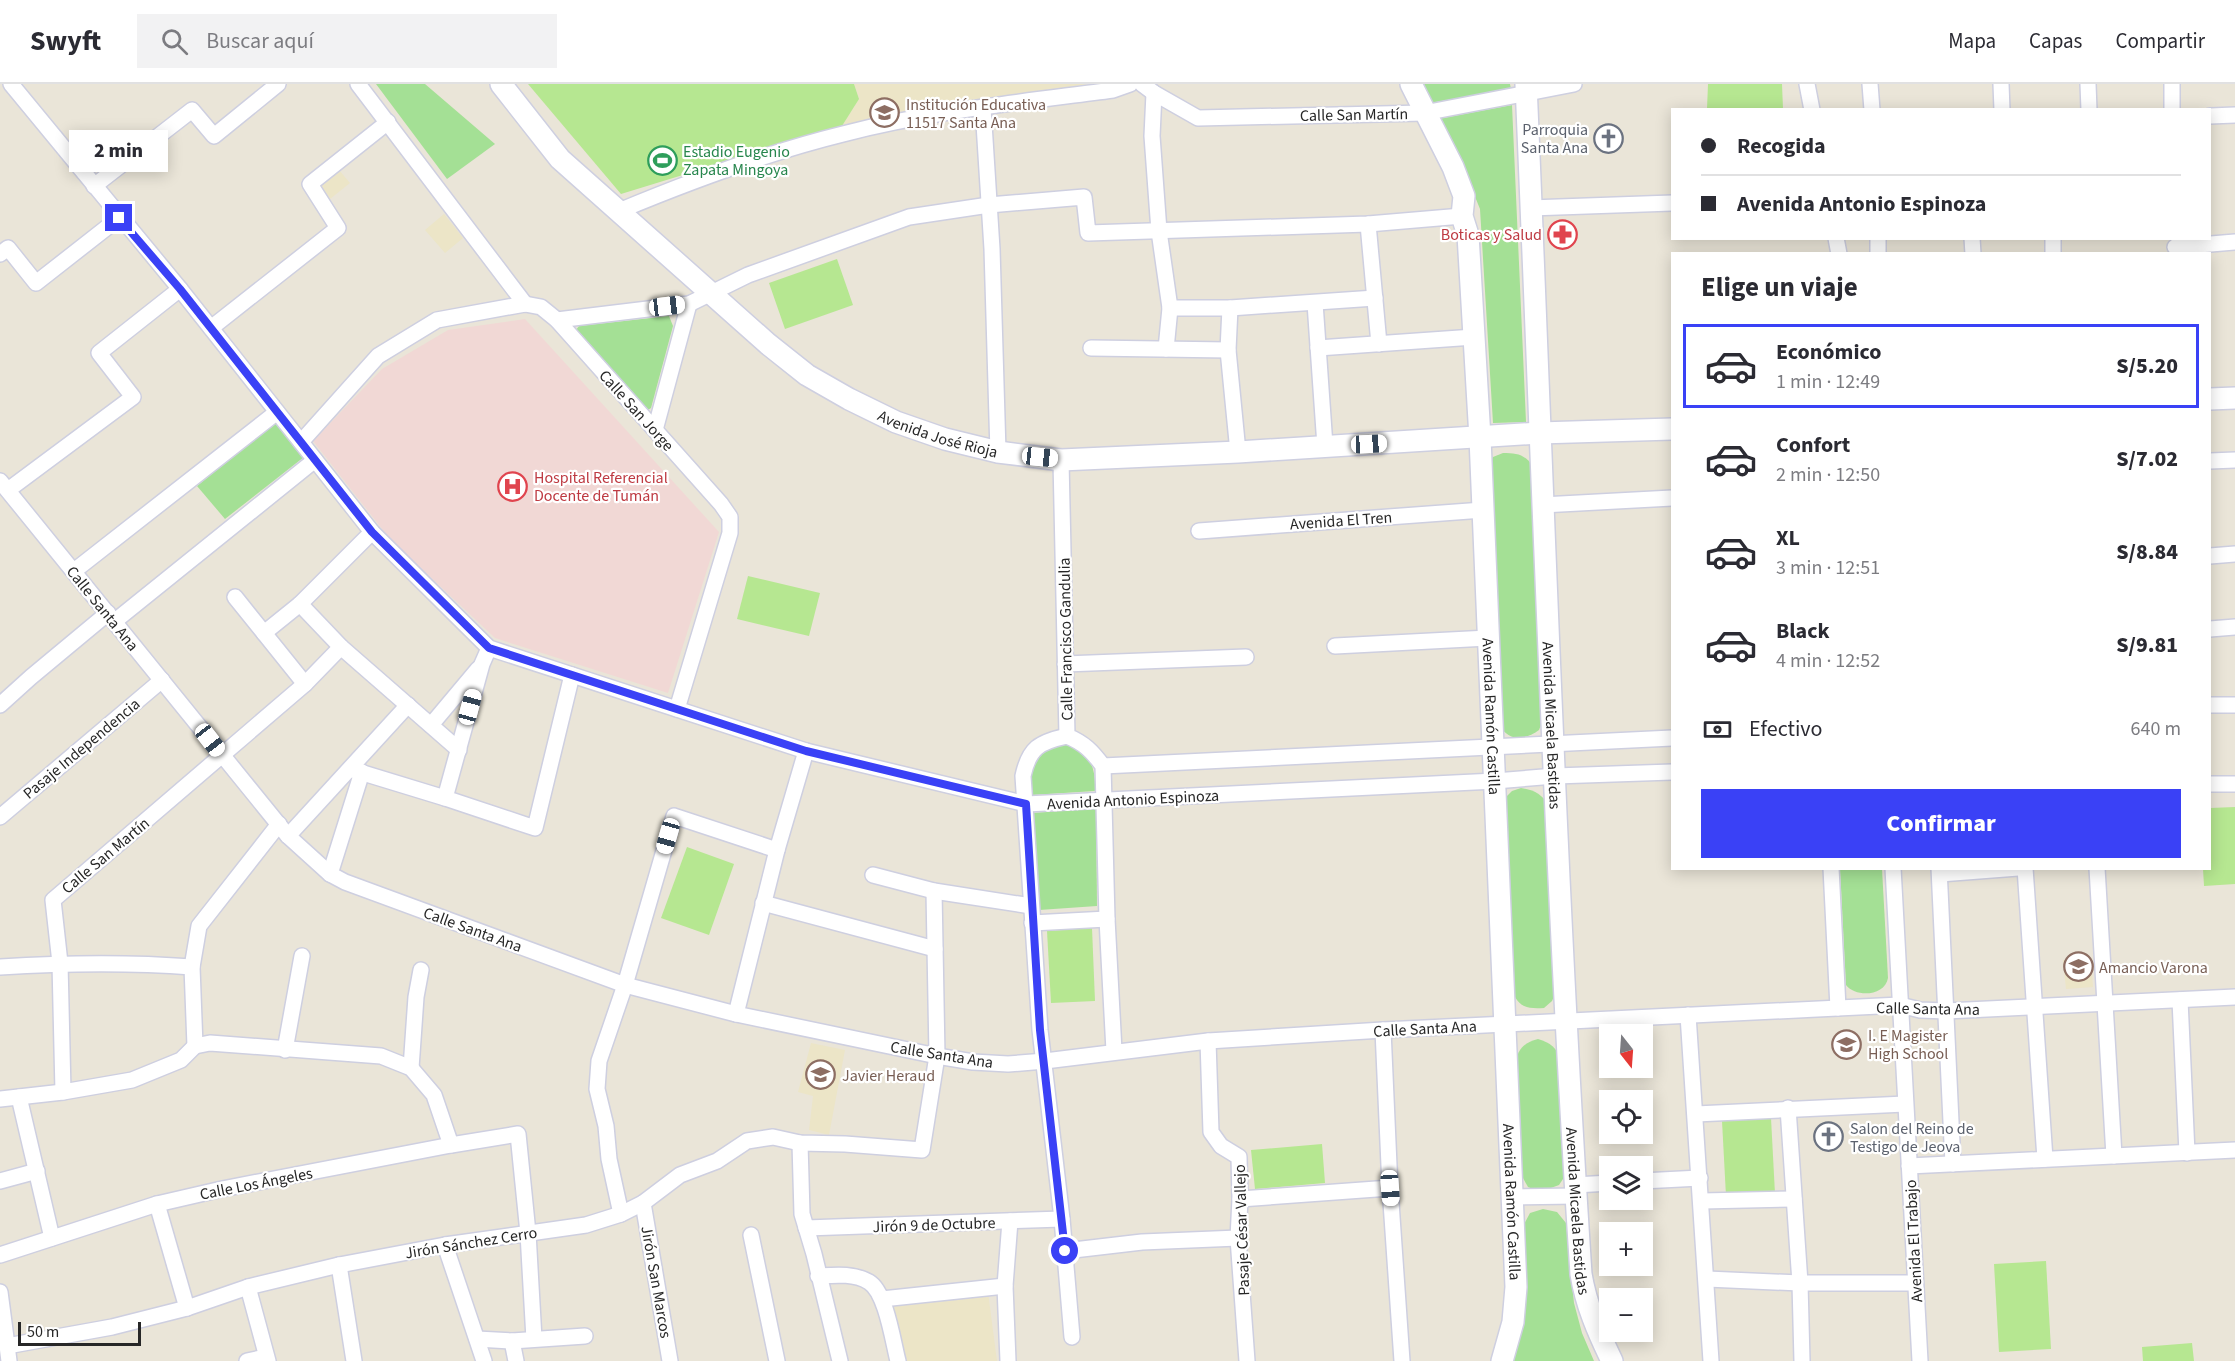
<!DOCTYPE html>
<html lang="es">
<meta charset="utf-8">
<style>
:root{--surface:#fff;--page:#f2f2f3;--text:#2b2b33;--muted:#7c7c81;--line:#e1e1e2;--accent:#3a41f6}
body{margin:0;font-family:"Source Sans 3",sans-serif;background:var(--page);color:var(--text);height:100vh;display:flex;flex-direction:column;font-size:22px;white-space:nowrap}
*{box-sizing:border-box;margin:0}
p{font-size:20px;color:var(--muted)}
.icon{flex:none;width:33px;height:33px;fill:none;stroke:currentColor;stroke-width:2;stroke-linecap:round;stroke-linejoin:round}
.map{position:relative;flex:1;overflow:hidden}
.drawer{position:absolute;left:1671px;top:168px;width:540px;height:618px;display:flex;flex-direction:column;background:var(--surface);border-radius:0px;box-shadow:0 3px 15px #0003}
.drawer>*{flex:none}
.banner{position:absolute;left:1671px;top:24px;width:540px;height:132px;border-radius:0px;box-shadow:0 3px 15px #0003;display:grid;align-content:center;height:132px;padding:0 30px;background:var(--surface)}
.needle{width:39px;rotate:163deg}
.controls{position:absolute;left:1599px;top:940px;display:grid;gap:12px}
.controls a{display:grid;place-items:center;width:54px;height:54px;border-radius:0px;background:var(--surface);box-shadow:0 3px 15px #0003;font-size:30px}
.scale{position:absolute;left:18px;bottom:15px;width:123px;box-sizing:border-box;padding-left:6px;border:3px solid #272727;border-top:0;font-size:16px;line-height:21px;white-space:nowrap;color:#272727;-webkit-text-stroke:4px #fff;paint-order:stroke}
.end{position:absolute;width:27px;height:27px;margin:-14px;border:8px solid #3a41f6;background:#fff;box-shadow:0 0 0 3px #fff}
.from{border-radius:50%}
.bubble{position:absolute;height:42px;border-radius:0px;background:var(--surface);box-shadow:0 3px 15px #0003;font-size:20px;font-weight:800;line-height:42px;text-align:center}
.car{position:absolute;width:18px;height:36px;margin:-18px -9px;border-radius:8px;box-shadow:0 0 4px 2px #0007;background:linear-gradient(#fff 24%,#345 0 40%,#fff 0 76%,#345 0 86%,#fff 0)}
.banner b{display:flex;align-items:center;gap:21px;height:57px;font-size:22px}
.banner b+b{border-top:2px solid var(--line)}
.banner i{width:15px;height:15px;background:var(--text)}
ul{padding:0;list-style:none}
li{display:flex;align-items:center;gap:18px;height:84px;margin:0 12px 9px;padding:0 18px;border:3px solid transparent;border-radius:0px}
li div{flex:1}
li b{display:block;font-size:22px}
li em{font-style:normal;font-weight:800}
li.current{border-color:var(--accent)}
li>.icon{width:54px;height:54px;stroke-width:1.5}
h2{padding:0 30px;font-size:27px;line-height:72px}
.pay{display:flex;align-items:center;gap:15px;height:66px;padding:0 30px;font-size:22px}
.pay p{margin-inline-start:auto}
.primary-button{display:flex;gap:12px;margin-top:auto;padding:12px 30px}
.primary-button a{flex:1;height:69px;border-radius:0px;background:var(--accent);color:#fff;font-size:24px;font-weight:800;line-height:69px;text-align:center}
header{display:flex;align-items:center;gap:36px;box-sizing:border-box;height:84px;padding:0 30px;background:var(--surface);border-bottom:2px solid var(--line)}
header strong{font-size:28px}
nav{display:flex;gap:33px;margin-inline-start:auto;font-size:21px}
.search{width:420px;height:54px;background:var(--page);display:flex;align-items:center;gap:15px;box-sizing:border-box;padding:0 21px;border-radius:0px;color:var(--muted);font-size:22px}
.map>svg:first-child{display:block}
.education{fill:#ece5c7}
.medical{fill:#f1d8d5}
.green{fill:#a4e095}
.pitch{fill:#b6e791}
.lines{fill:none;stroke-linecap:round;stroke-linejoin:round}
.street-casing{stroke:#cecfe0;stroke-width:18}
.secondary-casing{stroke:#cecfe0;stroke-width:24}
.street{stroke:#fff;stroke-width:15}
.secondary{stroke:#fff;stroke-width:21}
.route{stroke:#3a41f6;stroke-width:8}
.labels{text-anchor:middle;stroke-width:4.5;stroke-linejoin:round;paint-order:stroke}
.education-label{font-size:16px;fill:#785e54;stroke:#fff;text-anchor:start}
.street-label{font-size:16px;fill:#272727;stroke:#fff}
.worship-label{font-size:16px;fill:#5b616d;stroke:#fff;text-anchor:end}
.leisure-label{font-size:16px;fill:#27864d;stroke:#fff;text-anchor:start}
.health-label{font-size:16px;fill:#be3a42;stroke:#fff;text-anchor:end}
</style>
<header>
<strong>Swyft</strong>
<div class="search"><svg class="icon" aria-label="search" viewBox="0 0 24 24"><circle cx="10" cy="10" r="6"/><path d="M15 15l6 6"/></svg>Buscar aquí</div>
<nav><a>Mapa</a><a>Capas</a><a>Compartir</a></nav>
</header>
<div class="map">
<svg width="2235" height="1277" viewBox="0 0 2235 1277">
<rect width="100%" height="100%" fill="#eae5d8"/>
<g class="education">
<path d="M854,0H1087L842,42L859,15Z"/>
<path d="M339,86L350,99L330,115L321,101Z"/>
<path d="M444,130L463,154L445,169L425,146Z"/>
<path d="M2091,874L2093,903L2066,905L2063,876Z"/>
<path d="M811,959L845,966L829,1051L809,1046L813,1012L798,1008Z"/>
<path d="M988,1208L997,1277H903L891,1220Z"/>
</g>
<path class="medical" d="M525,235L719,448L668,609L495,554L390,455L313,357L382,285L448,246Z"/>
<g class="green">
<path d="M376,0H425L495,60L447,95Z"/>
<path d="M1424,0H1510L1511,5L1430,19Z"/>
<path d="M1512,21L1526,338L1493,339L1480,125L1457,68L1438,35Z"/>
<path d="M669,232L673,242L651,324L648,326L576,246L579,242Z"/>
<path d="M277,337L304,373L225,435L197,402Z"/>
<path d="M1503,369C1516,369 1524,370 1532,381L1543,636L1539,646C1527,655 1512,658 1502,645L1487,384L1493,373Z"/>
<path d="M1066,659C1090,665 1096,685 1095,707L1032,711C1028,674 1032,670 1066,659Z"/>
<path d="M1521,704C1535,706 1541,710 1549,721L1556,908L1552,917L1544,924C1525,925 1518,923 1511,904L1505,714L1512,707Z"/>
<path d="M1096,725L1097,822L1039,826L1031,729Z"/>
<path d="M1840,785H1882L1888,894C1885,912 1856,914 1846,901Z"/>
<path d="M1538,955C1551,959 1556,963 1561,976L1565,1092L1559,1101L1540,1108L1528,1103L1519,1087L1515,982C1517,966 1523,959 1538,955Z"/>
<path d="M1543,1125L1557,1128L1566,1139L1574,1219L1582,1249L1594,1277H1510L1523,1142L1530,1129Z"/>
</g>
<g class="pitch">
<path d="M528,0H854L859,15L842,42L621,110Z"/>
<path d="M1708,0H1782L1783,25H1707Z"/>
<path d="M837,175L853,221L785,245L769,199Z"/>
<path d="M748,492L820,509L809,552L737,535Z"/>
<path d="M2235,723V800L2204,802L2203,785L2210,784V724Z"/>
<path d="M687,763L734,780L709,851L661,834Z"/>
<path d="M1092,844L1095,917L1051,919L1047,847Z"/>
<path d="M1771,1034L1775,1110L1726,1112L1722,1037Z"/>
<path d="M1322,1060L1325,1099L1255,1105L1251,1066Z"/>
<path d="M2046,1177L2051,1265L1999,1268L1994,1180Z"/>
<path d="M2192,1259L2194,1277H2143L2142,1263Z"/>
</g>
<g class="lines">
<defs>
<g id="street">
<path d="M11,0L180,205L372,448L489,564L806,667L1026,720L1495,697L1555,692L1672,688"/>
<path d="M358,0L525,220"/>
<path d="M1142,0L1154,9L1198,34L1424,29L1574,0"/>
<path d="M1807,0L1812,26"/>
<path d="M1870,0L1872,26"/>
<path d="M2001,0L2002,26"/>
<path d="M2088,0L2089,26"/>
<path d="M2172,0V26"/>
<path d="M1154,9L1152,52L1159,147L1170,224L1166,265"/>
<path d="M983,24L992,165L998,368"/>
<path d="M2210,32L2235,31"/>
<path d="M94,102L192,26L214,52L278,0"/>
<path d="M1530,124L1672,119"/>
<path d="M619,127C691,97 766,69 843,50C931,27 1022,18 1113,6L1130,0"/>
<path d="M1368,140L1379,260"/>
<path d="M1836,154L1839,170"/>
<path d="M1878,154V170"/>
<path d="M1972,154L1973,170"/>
<path d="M2053,154V170"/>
<path d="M2175,163L2235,158"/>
<path d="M0,170L8,164L36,199L119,134"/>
<path d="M1315,219L1325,362"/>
<path d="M1170,224H1230L1375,214"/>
<path d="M1230,224L1228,266L1238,368"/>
<path d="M557,236L689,220L748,191L909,133L989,121L1084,113L1088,149L1368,140L1462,132"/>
<path d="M211,244L338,144L310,100L388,38"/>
<path d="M1091,264L1228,266"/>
<path d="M1318,264L1474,253"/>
<path d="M655,346L689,220"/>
<path d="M301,358L378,272L437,236L525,220L541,223L557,236L721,420L730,433V449L677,625"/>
<path d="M1061,376L1067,652C1084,659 1092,667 1103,682L1107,835L1114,967"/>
<path d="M2210,377L2235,376"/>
<path d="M0,397L288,752L330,790L345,798L625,901L736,930L937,972L973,978L1008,980L1045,977L1208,957L1383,946L1900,921L1920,926L1946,927L2235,913"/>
<path d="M8,406L133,313L99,269L180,205"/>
<path d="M1542,421L1672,414"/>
<path d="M1199,447L1483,426"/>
<path d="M2210,472L2235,470"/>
<path d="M74,487L277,328"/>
<path d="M235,513L305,600"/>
<path d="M300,520L341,563L459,666"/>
<path d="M115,537L315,376"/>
<path d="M2210,545L2235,543"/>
<path d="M264,549L300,520L372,448"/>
<path d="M1335,562L1488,554"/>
<path d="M1065,580L1246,573"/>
<path d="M0,621L31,593L108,529"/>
<path d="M2210,621H2235"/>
<path d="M431,641L478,585"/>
<path d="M1067,652C1039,658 1029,664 1023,692L1040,946L1062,1135L1072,1253"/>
<path d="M1103,682L1672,654"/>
<path d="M350,685L445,714L535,744L572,591"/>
<path d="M2210,700H2235"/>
<path d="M445,714L482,580L489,564"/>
<path d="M0,733L162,596"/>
<path d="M288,752L408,621"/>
<path d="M1831,784L1838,924"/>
<path d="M1893,784L1920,1277"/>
<path d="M1939,784L1953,1080"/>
<path d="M2025,784L2045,1075"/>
<path d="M2097,784L2114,1072"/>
<path d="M330,790L362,688"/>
<path d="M1940,790L2018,784"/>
<path d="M873,791L934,807L1031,822"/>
<path d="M763,819L935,865"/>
<path d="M1032,839L1107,835"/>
<path d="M0,883C64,879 128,878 192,883"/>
<path d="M2180,916L2187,1069"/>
<path d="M736,930L777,766L806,667"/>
<path d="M1688,931L1711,1277"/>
<path d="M1383,946L1390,1104L1402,1277"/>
<path d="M1208,957L1211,1048L1221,1062L1239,1073L1240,1115L1238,1154L1247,1277"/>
<path d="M195,962L210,959L381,972L411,984L434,1011L451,1061"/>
<path d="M195,962L192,883L199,842L279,740"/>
<path d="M285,966L302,872"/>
<path d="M411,984L416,913L421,886"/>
<path d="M63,1008L60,879L53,816L305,600L341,563"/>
<path d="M19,1013L52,1154"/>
<path d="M0,1015L63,1008L132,996L181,976L195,962"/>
<path d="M1788,1024L1800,1199L1802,1277"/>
<path d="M1696,1030L1905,1020"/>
<path d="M800,1059L802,1130L814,1170L840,1277"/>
<path d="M1909,1082L2235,1066"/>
<path d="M0,1097L37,1087"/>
<path d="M1642,1097L1700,1094"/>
<path d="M1575,1101L1610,1099"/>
<path d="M1511,1113L1576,1112"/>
<path d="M1240,1115L1390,1104"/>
<path d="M1702,1117L1794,1115"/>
<path d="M643,1119L670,1277"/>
<path d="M157,1120L187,1224"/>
<path d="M621,1130L609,1075L606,1042L597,1005L599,977L625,901L674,732L777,766"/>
<path d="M806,1144L1062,1135"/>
<path d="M751,1151L777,1277"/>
<path d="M445,1161L484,1277"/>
<path d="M1065,1167L1142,1158L1238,1154"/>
<path d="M0,1171L157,1120L222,1105L451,1061L518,1050L528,1149L534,1255"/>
<path d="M339,1181L354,1277"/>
<path d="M818,1192C835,1191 854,1189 869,1198C886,1208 893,1258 898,1277"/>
<path d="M1707,1195L1800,1199H1915"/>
<path d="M248,1203L268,1277"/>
<path d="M0,1208L9,1277"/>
<path d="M882,1215L1005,1202"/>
<path d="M477,1255L512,1257L585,1252"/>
<path d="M512,1257L516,1277"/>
<path d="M7,1262L112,1243L187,1224L248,1203L339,1181L445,1161L586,1141L621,1130L643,1119L680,1091L717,1077L747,1057L773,1053L800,1059L845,1060L922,1066L937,972L934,807"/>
<path d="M247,1277L266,1273"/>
<path d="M1008,1277L1005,1202L1010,1137"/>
</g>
<g id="secondary">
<path id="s1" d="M501,0L560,75L768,260L807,291L849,315L896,338L945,355L998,368L1061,376L1238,368L1539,349L1672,345"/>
<path id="s2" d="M1411,0L1453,83L1464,112L1462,132L1468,151L1480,354L1516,1203L1513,1238L1502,1277"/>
<path id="s3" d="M1526,0C1543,397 1555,793 1581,1190C1586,1221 1598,1248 1612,1277"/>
<path d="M2210,315L2235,314"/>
</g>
</defs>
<use href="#street" class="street-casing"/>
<use href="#secondary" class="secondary-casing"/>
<use href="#street" class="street"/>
<use href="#secondary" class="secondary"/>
</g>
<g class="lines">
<path class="route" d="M119,134L180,205L372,448L489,564L806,667L1026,720L1040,946L1065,1167"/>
</g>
<defs>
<symbol id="school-ring" viewBox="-11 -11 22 22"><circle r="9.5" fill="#fff" stroke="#8d6e63" stroke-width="1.5"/><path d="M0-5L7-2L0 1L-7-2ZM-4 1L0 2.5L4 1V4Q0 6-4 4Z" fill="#8d6e63"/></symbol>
<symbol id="church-ring" viewBox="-11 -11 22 22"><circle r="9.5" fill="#fff" stroke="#6b7280" stroke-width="1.5"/><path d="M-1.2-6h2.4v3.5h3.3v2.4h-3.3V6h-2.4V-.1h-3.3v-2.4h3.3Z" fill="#6b7280"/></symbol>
<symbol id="stadium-ring" viewBox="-11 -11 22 22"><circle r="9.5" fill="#fff" stroke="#2e9e5b" stroke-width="1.5"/><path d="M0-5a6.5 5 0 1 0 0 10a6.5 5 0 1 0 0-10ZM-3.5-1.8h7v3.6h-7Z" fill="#2e9e5b"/></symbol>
<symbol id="pharmacy-ring" viewBox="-11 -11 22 22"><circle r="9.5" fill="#fff" stroke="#e0444e" stroke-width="1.5"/><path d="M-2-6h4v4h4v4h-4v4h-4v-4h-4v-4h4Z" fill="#e0444e"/></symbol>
<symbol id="hospital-ring" viewBox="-11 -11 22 22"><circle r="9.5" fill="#fff" stroke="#e0444e" stroke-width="1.5"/><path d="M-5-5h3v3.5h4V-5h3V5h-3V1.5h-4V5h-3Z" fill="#e0444e"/></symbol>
</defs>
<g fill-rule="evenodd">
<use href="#school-ring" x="868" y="12" width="33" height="33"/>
<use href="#church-ring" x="1592" y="38" width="33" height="33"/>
<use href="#stadium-ring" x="646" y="60" width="33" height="33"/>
<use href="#pharmacy-ring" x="1546" y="134" width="33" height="33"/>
<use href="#hospital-ring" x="496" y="386" width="33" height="33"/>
<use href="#school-ring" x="2062" y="866" width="33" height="33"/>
<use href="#school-ring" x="1830" y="944" width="33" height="33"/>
<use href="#school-ring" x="804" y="974" width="33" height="33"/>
<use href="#church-ring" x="1812" y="1036" width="33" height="33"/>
</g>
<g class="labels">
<g class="education-label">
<text x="906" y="26">Institución Educativa<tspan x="906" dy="18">11517 Santa Ana</tspan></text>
<text x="2099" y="889">Amancio Varona</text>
<text x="1868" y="957">I. E Magister<tspan x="1868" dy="18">High School</tspan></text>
<text x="842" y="997">Javier Heraud</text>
</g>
<g class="street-label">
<text transform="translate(1354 30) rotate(-1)" y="6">Calle San Martín</text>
<text transform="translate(637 326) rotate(48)" y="6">Calle San Jorge</text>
<text dy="6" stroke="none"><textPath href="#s1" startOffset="568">Avenida José Rioja</textPath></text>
<text transform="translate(1341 436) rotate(-4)" y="6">Avenida El Tren</text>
<text transform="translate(103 524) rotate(51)" y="6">Calle Santa Ana</text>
<text transform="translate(1065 555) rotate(-91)" y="6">Calle Francisco Gandulia</text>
<text dy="6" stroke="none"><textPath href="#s2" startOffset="646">Avenida Ramón Castilla</textPath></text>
<text dy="6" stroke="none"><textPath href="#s3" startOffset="642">Avenida Micaela Bastidas</textPath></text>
<text transform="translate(81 664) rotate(-40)" y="6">Pasaje Independencia</text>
<text transform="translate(1133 715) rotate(-3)" y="6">Avenida Antonio Espinoza</text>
<text transform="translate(105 771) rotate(-40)" y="6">Calle San Martín</text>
<text transform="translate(473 845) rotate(20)" y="6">Calle Santa Ana</text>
<text transform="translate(1928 924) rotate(1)" y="6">Calle Santa Ana</text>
<text transform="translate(1425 944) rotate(-3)" y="6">Calle Santa Ana</text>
<text transform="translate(942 970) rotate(9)" y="6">Calle Santa Ana</text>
<text transform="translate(256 1099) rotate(-11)" y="6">Calle Los Ángeles</text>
<text dy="6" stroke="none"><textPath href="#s2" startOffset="1132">Avenida Ramón Castilla</textPath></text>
<text dy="6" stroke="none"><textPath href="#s3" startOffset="1128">Avenida Micaela Bastidas</textPath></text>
<text transform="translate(934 1140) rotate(-2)" y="6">Jirón 9 de Octubre</text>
<text transform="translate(1241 1146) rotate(-92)" y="6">Pasaje César Vallejo</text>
<text transform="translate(1913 1157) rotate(-93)" y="6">Avenida El Trabajo</text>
<text transform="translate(471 1158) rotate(-9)" y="6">Jirón Sánchez Cerro</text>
<text transform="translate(657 1198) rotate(80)" y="6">Jirón San Marcos</text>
</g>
<g class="worship-label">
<text x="1588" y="51">Parroquia<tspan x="1588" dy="18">Santa Ana</tspan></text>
<text x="1850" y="1050" text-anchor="start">Salon del Reino de<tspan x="1850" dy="18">Testigo de Jeova</tspan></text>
</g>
<g class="leisure-label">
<text x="683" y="73">Estadio Eugenio<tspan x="683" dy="18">Zapata Mingoya</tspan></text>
</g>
<g class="health-label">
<text x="1542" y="156">Boticas y Salud</text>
<text x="534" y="399" text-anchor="start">Hospital Referencial<tspan x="534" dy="18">Docente de Tumán</tspan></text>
</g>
</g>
</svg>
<div class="controls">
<a><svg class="needle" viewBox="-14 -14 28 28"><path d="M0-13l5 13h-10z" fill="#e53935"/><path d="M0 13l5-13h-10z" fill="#7c7c81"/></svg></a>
<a><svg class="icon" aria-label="locate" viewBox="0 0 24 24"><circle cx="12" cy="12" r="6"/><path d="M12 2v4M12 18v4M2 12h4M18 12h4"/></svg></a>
<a><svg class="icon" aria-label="layers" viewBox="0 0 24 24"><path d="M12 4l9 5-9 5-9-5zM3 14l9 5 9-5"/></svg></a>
<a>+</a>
<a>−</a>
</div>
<div class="scale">50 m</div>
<i class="end from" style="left:1065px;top:1167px"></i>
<i class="end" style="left:119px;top:134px"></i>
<div class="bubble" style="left:69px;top:46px;width:99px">2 min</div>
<i class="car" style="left:667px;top:222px;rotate:83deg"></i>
<i class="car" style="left:1369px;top:360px;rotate:87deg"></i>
<i class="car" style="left:1040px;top:373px;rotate:96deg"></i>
<i class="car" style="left:470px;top:623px;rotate:15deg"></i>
<i class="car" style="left:210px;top:656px;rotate:142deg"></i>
<i class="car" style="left:668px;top:752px;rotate:196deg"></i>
<i class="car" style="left:1390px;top:1104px;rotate:176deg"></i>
<div class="banner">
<b><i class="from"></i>Recogida</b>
<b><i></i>Avenida Antonio Espinoza</b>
</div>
<section class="drawer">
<h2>Elige un viaje</h2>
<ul>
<li class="current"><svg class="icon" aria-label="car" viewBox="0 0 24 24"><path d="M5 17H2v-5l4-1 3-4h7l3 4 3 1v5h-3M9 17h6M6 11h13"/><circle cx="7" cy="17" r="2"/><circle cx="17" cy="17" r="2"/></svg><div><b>Económico</b><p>1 min · 12:49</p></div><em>S/5.20</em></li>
<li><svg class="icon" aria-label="car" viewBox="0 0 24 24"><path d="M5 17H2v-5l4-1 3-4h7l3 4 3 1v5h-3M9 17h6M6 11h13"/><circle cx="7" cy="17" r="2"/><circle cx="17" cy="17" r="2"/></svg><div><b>Confort</b><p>2 min · 12:50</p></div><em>S/7.02</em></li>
<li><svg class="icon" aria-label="car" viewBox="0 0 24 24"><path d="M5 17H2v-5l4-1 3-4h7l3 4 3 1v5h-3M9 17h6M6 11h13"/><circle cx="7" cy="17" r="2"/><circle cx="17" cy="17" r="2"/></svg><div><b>XL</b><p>3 min · 12:51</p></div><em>S/8.84</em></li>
<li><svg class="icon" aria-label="car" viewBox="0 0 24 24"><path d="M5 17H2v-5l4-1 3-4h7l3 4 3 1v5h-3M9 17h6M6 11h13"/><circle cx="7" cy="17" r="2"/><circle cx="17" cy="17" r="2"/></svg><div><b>Black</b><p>4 min · 12:52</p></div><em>S/9.81</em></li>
</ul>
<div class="pay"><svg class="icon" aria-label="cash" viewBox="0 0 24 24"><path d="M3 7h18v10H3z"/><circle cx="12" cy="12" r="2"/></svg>Efectivo<p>640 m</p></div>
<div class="primary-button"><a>Confirmar</a></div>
</section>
</div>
